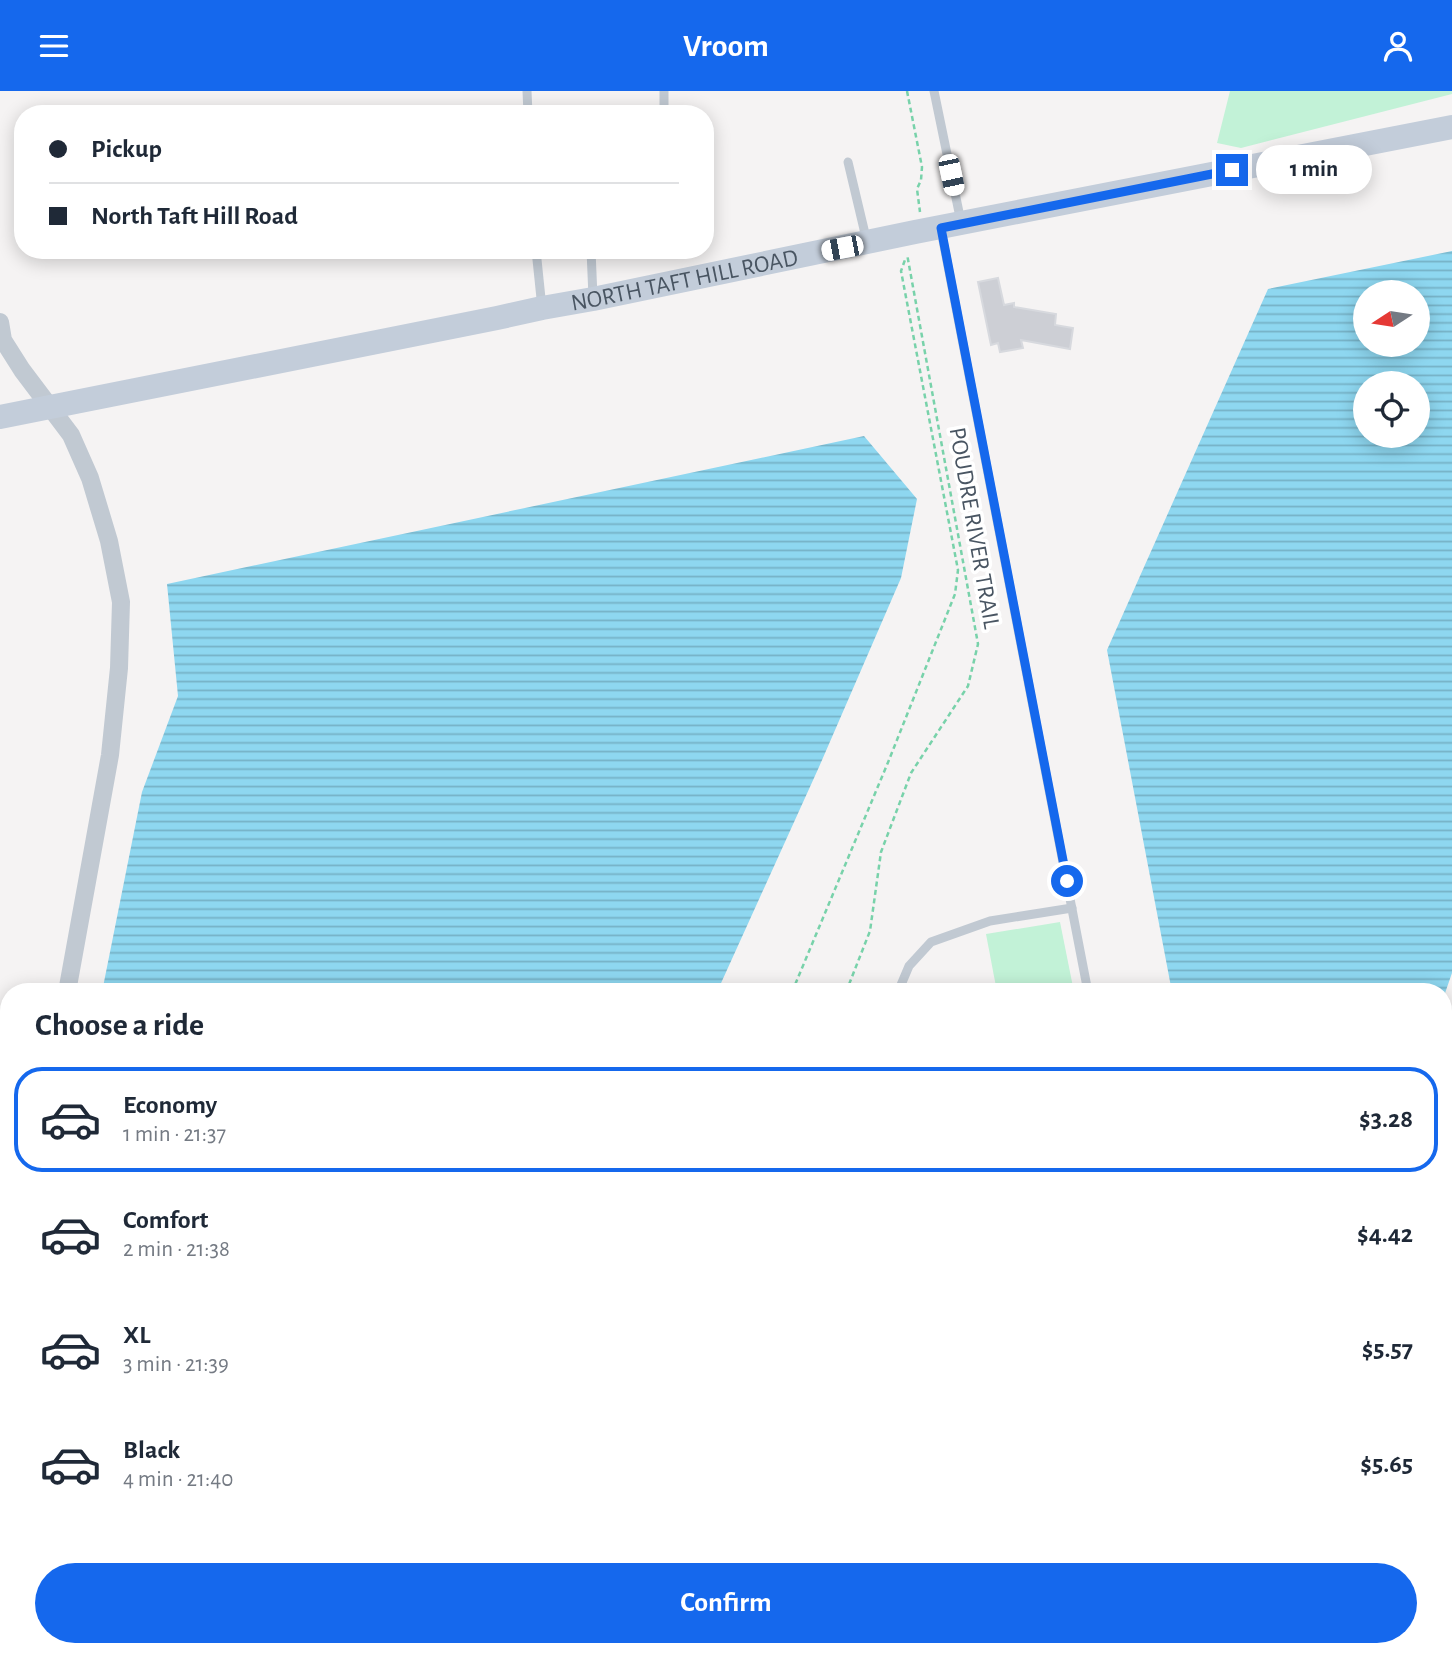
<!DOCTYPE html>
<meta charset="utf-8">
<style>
:root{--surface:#fff;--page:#f2f2f3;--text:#1f2937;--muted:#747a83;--line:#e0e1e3;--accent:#1568ed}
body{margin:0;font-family:"Alegreya Sans",sans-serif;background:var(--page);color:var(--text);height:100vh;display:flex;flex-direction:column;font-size:26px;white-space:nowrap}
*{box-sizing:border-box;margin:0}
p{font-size:23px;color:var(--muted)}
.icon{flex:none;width:38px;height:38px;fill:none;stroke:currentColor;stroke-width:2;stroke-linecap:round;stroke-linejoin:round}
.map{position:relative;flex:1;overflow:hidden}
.sheet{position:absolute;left:0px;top:892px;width:1452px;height:674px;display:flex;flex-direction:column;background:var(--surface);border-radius:28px 28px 0 0;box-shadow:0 4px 18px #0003}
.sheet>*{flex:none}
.banner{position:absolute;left:14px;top:14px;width:700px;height:154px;border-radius:28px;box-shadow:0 4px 18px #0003;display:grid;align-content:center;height:154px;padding:0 35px;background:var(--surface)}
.needle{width:46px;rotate:258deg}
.buttons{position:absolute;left:1353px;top:189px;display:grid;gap:14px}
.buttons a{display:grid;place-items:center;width:77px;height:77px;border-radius:50%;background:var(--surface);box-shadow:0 4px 18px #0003;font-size:35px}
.end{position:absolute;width:32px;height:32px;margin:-16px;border:9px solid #1568ed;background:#fff;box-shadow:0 0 0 4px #fff}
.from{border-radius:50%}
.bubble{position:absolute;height:49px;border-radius:24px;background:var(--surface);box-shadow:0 4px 18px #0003;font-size:23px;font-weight:700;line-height:49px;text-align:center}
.car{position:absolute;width:21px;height:42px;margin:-21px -10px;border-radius:9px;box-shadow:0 0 5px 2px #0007;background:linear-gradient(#fff 24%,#345 0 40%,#fff 0 76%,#345 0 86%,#fff 0)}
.banner b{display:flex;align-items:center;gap:24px;height:66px;font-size:26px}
.banner b+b{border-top:2px solid var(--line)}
.banner i{width:18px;height:18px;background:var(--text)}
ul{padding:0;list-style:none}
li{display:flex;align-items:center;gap:21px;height:105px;margin:0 14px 10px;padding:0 21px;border:4px solid transparent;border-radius:28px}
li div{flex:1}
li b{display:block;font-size:26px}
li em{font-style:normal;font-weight:700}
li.selected{border-color:var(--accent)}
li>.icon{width:63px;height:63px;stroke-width:1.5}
h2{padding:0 35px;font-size:32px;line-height:84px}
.button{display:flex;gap:14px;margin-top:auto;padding:14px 35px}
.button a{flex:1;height:80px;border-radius:42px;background:var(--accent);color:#fff;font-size:28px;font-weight:700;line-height:80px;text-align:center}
header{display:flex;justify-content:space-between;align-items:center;height:91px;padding:0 35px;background:var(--accent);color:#fff;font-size:32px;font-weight:700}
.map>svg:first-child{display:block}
.grass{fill:#c2f2d7}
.water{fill:url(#water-rules);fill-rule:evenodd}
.building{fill:#cdcfd5;stroke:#d7d9de;stroke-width:2}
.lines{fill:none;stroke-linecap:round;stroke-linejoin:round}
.path{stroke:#78d2aa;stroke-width:2.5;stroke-dasharray:5 3.5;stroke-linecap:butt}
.service{stroke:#c1c9d2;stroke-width:9}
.minor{stroke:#c1c9d2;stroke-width:18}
.secondary{stroke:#c3cdda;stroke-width:24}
.route{stroke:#1568ed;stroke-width:9}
.labels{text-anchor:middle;stroke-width:7;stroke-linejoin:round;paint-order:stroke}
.street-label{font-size:24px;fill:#495562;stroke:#fff}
</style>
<header><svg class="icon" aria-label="menu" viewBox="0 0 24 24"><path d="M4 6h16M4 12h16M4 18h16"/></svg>Vroom<svg class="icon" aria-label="person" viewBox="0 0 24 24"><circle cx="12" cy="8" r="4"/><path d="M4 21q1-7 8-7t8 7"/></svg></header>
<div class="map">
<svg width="1452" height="1565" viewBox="0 0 1452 1565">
<defs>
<pattern id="water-rules" width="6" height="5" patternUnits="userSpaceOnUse" patternTransform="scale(1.75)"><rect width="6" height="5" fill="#8ed7f0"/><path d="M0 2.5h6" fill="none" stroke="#76b1c6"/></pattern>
</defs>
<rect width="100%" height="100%" fill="#f5f3f3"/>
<g class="grass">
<path d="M1230,0H1452V3L1241,57L1217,52Z"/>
<path d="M1060,831L1074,901H997L986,843Z"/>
<path d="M1123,1558H1201L1202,1565H1125Z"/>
</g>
<g class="water">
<path d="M1452,160V882L1444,905V901H1172L1107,559L1268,198ZM1418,201V254H1365V201ZM1365,292H1418V345H1365Z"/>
<path d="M864,345L917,408L901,487L819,676L717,901H102L142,701L178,605L167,493Z"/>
<path d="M9,1371V1462L0,1438V1415Z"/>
<path d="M120,1558H173L157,1565Z"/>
<path d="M340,1558H419L416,1565H346Z"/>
<path d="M718,1558H1063L1064,1565H715Z"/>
</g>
<path class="building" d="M998,187L1004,214L1014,212V216L1056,223L1055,234L1073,237L1070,258L1021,249L1023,257L1000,261L998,252L991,254L978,191Z"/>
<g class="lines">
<g class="path">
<path d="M907,0L922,76L921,89L917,98L920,121"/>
<path d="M792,901L889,669L955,503L958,479L901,180L906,166"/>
<path d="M846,901L870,840L881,761L911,682L968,595L978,553L907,163"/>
<path d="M515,1565L518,1558"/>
<path d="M570,1565L573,1558"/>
</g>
<g class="service">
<path d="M527,0L528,23"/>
<path d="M664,0V23"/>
<path d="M934,0L961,131"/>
<path d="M848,71L867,151"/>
<path d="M941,139L1088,901"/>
<path d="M536,159L542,217"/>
<path d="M591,159L593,206"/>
<path d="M898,901L909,875L931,851L990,830L1072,817"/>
<path d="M1214,1558L1216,1565"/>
<path d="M628,1565L631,1558"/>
</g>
<g class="minor">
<path d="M0,231L3,249L22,279L71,344L90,387L109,450L121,511L119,577L110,664L67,901"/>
<path d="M0,1255L9,1209"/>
</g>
<path class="secondary" id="s1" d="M0,326L497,227L542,217L593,208L915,141L1452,36"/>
</g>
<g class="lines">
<path class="route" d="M1067,790L941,137L1232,79"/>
</g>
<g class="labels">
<g class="street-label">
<text dy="8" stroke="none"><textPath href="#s1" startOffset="698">NORTH TAFT HILL ROAD</textPath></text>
<text transform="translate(975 437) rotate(80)" y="8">POUDRE RIVER TRAIL</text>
</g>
</g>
</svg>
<div class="buttons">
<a><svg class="needle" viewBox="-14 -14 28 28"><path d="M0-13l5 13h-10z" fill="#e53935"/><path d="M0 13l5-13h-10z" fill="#747a83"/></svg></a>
<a><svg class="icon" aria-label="locate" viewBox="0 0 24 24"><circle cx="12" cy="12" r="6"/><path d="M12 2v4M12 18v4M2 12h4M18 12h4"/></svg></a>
</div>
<i class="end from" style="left:1067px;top:790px"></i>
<i class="end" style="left:1232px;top:79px"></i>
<div class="bubble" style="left:1256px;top:54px;width:116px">1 min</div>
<i class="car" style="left:951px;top:84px;rotate:168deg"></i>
<i class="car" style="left:842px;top:157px;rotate:259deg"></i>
<div class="banner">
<b><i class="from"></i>Pickup</b>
<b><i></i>North Taft Hill Road</b>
</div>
<section class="sheet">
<h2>Choose a ride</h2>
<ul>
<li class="selected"><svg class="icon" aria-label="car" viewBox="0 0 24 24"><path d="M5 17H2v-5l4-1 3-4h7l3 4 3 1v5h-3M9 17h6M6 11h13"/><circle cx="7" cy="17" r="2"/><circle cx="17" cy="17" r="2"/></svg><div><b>Economy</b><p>1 min · 21:37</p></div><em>$3.28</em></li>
<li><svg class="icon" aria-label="car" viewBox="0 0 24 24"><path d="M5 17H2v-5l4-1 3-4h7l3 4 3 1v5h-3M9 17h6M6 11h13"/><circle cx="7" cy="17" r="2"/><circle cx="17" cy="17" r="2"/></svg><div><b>Comfort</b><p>2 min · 21:38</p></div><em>$4.42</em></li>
<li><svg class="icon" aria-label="car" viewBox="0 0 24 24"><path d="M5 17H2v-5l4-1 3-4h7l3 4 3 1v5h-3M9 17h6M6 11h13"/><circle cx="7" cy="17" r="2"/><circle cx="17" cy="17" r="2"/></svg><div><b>XL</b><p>3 min · 21:39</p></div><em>$5.57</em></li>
<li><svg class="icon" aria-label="car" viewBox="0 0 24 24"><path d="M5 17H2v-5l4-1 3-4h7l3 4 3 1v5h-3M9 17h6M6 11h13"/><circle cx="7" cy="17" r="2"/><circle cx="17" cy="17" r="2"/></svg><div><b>Black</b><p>4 min · 21:40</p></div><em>$5.65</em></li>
</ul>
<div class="button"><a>Confirm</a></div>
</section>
</div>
